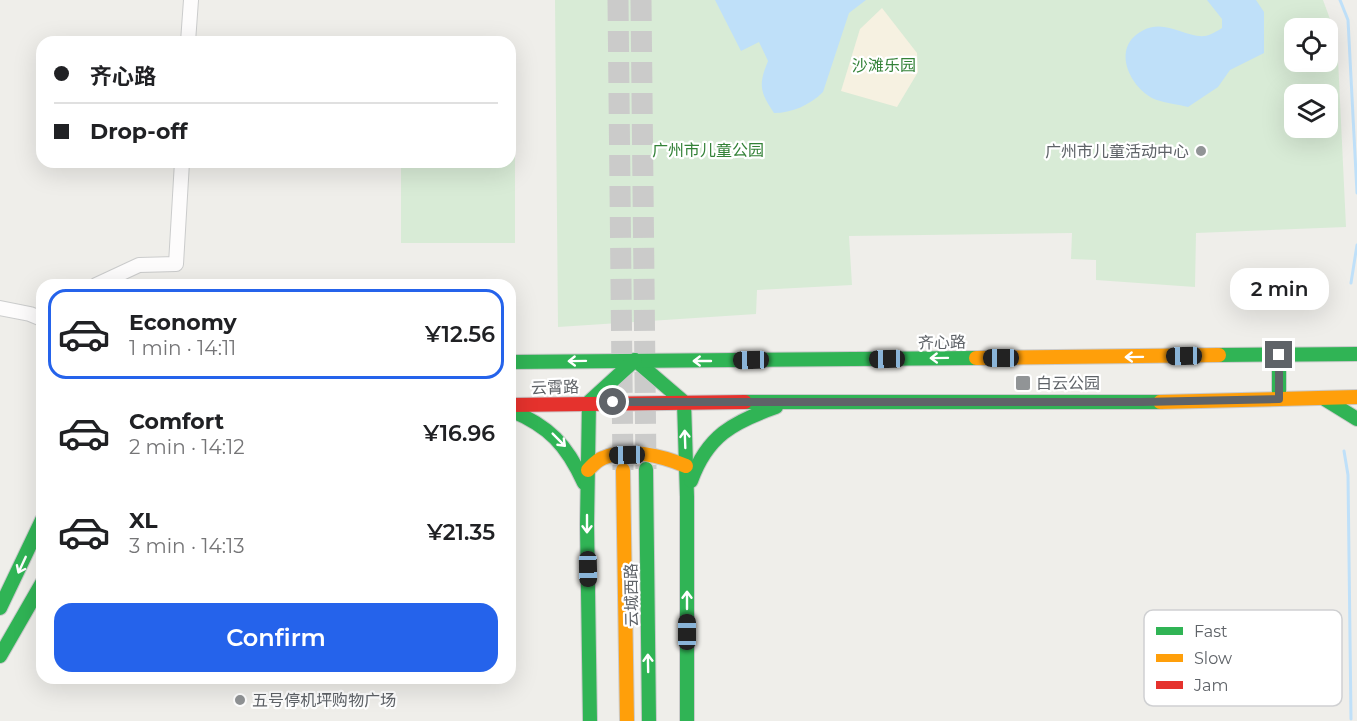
<!DOCTYPE html>
<meta charset="utf-8">
<style>
:root{--surface:#fff;--page:#f6f6f6;--text:#202124;--muted:#757577;--line:#e0e0e0;--accent:#2563eb}
body{margin:0;font-family:Montserrat,"Noto Sans SC",sans-serif;background:var(--page);color:var(--text);height:100vh;display:flex;flex-direction:column;font-size:22px;white-space:nowrap}
*{box-sizing:border-box;margin:0}
p{font-size:20px;color:var(--muted)}
.icon{flex:none;width:33px;height:33px;fill:none;stroke:currentColor;stroke-width:2;stroke-linecap:round;stroke-linejoin:round}
.map{position:relative;flex:1;overflow:hidden}
.drawer{position:absolute;left:36px;top:279px;width:480px;height:405px;display:flex;flex-direction:column;background:var(--surface);border-radius:18px;box-shadow:0 6px 24px #0002}
.drawer>*{flex:none}
.guide{position:absolute;left:36px;top:36px;width:480px;height:132px;border-radius:18px;box-shadow:0 6px 24px #0002;display:grid;align-content:center;height:132px;padding:0 18px;background:var(--surface)}
.controls{position:absolute;left:1284px;top:18px;display:grid;gap:12px}
.controls a{display:grid;place-items:center;width:54px;height:54px;border-radius:12px;background:var(--surface);box-shadow:0 6px 24px #0002;font-size:30px}
.end{position:absolute;width:27px;height:27px;margin:-14px;border:8px solid #5f6368;background:#fff;box-shadow:0 0 0 3px #fff}
.from{border-radius:50%}
.bubble{position:absolute;height:42px;border-radius:18px;background:var(--surface);box-shadow:0 6px 24px #0002;font-size:20px;font-weight:600;line-height:42px;text-align:center}
.car{position:absolute;width:18px;height:36px;margin:-18px -9px;border-radius:8px;box-shadow:0 0 4px 2px #0007;background:linear-gradient(#222 24%,#8ab4d8 0 40%,#222 0 76%,#8ab4d8 0 86%,#222 0)}
.guide b{display:flex;align-items:center;gap:21px;height:57px;font-size:22px}
.guide b+b{border-top:2px solid var(--line)}
.guide i{width:15px;height:15px;background:var(--text)}
ul{padding:10px 0 0;list-style:none}
li{display:flex;align-items:center;gap:18px;height:90px;margin:0 12px 9px;padding:0 6px;border:3px solid transparent;border-radius:18px}
li div{flex:1}
li b{display:block;font-size:22px}
li em{font-style:normal;font-weight:600}
li.on{border-color:var(--accent)}
li>.icon{width:54px;height:54px;stroke-width:1.5}
.cta{display:flex;gap:12px;margin-top:auto;padding:12px 18px}
.cta a{flex:1;height:69px;border-radius:18px;background:var(--accent);color:#fff;font-size:24px;font-weight:600;line-height:69px;text-align:center}
.map>svg:first-child{display:block}
.green{fill:#d8ebd6;fill-rule:evenodd}
.sand{fill:#f6f1e1}
.water{fill:#bfe0f9}
.lines{fill:none;stroke-linecap:round;stroke-linejoin:round}
.stream{stroke:#bfe0f9;stroke-width:3}
.primary-tunnel{stroke:#cbcbca;stroke-width:21;stroke-dasharray:21 10;stroke-linecap:butt}
.street-casing{stroke:#cbcccc;stroke-width:16}
.fast-casing{stroke:#cacacb;stroke-width:16}
.slow-casing{stroke:#cacacb;stroke-width:16}
.jam-casing{stroke:#cacacb;stroke-width:16}
.street{stroke:#fdfcfc;stroke-width:14}
.fast{stroke:#30b455;stroke-width:14}
.slow{stroke:#ff9f0a;stroke-width:14}
.jam{stroke:#e5322d;stroke-width:14}
.oneway{stroke:#fff}
.route{stroke:#5f6368;stroke-width:8}
.poi-dot{fill:#919496;stroke:#fff;stroke-width:2}
.labels{text-anchor:middle;stroke-width:4.5;stroke-linejoin:round;paint-order:stroke}
.park-label{font-size:16px;fill:#348238;stroke:#fff}
.poi-label{font-size:16px;fill:#5f6368;stroke:#fff;text-anchor:start}
.street-label{font-size:16px;fill:#5f6368;stroke:#fff}
.key{fill:#fff;stroke:#cfd0d2;stroke-width:1.5}
.key-label{font-size:16px;fill:#5f6368}
</style>
<div class="map">
<svg width="1357" height="721" viewBox="0 0 1357 721">
<rect width="100%" height="100%" fill="#efeeea"/>
<g class="green">
<path d="M555,0H1323L1337,38L1346,227L1196,233L1195,287L1096,280V260L1071,259L1072,233L849,236L852,285L757,290L756,314L558,327ZM1294,28H1328V62H1294ZM1294,94H1328V128H1294Z"/>
<path d="M510,88H515V243H401V162H510Z"/>
<path d="M1273,283L1279,287L1253,296L1248,295L1249,292Z"/>
</g>
<path class="sand" d="M882,8L917,53L918,72L897,107L841,91L860,29Z"/>
<g class="water">
<path d="M715,0H866L849,13L823,92C810,105 792,113 774,113C760,92 758,85 768,61L759,42L741,51Z"/>
<path d="M1207,0H1256L1264,12V53L1230,70L1218,87L1188,107C1177,104 1162,103 1152,98C1128,84 1112,47 1142,31C1165,18 1184,38 1205,36C1211,35 1217,31 1222,28V19Z"/>
</g>
<g class="lines">
<g class="stream">
<path d="M1340,0L1348,20L1357,193"/>
<path d="M1351,283L1357,245"/>
<path d="M1344,451L1348,475L1351,719"/>
</g>
<g class="primary-tunnel">
<path d="M618,0L623,470"/>
<path d="M641,0L646,469"/>
</g>
<defs>
<g id="street">
<path d="M188,42L191,0"/>
<path d="M96,285L139,265L176,264L182,162"/>
<path d="M0,308L30,314L42,319"/>
</g>
<g id="fast">
<path d="M1219,355L1357,354"/>
<path d="M1279,355V399"/>
<path d="M635,360L684,402L687,497V721"/>
<path d="M510,362L976,358"/>
<path d="M1323,398L1357,419"/>
<path d="M745,402H1160"/>
<path d="M510,410C549,426 567,445 584,483"/>
<path d="M646,469L649,721"/>
<path d="M691,481C707,436 733,422 776,407"/>
<path d="M0,608L42,520"/>
<path d="M0,656L42,583"/>
<path d="M590,721L587,525L589,402L635,360"/>
</g>
<g id="slow">
<path d="M976,358L1219,355"/>
<path d="M1160,402L1357,397"/>
<path d="M588,470C592,466 597,460 603,458C626,447 663,456 686,466"/>
<path d="M623,470L627,721"/>
</g>
<path id="jam" d="M510,405L745,402"/>
</defs>
<use href="#street" class="street-casing"/>
<use href="#fast" class="fast-casing"/>
<use href="#slow" class="slow-casing"/>
<use href="#jam" class="jam-casing"/>
<use href="#street" class="street"/>
<use href="#fast" class="fast"/>
<use href="#slow" class="slow"/>
<use href="#jam" class="jam"/>
</g>
<defs><path id="oneway-shaft" d="M-6 0H5M1.5-3L5.5 0L1.5 3" fill="none" stroke-width="1.6" stroke-linecap="round" stroke-linejoin="round" transform="scale(1.5)"/></defs>
<g class="oneway">
<use href="#oneway-shaft" transform="translate(1134 357) rotate(179)"/>
<use href="#oneway-shaft" transform="translate(939 358) rotate(179)"/>
<use href="#oneway-shaft" transform="translate(577 361) rotate(179)"/>
<use href="#oneway-shaft" transform="translate(702 361) rotate(180)"/>
<use href="#oneway-shaft" transform="translate(685 439) rotate(-92)"/>
<use href="#oneway-shaft" transform="translate(559 440) rotate(45)"/>
<use href="#oneway-shaft" transform="translate(587 524) rotate(90)"/>
<use href="#oneway-shaft" transform="translate(22 565) rotate(115)"/>
<use href="#oneway-shaft" transform="translate(687 600) rotate(-90)"/>
<use href="#oneway-shaft" transform="translate(648 663) rotate(-91)"/>
</g>
<g class="lines">
<path class="route" d="M613,402H1141L1279,399V355"/>
</g>
<g class="poi-dot">
<circle cx="1201" cy="151" r="6"/>
<rect x="1015" y="375" width="16" height="16" rx="3"/>
<circle cx="240" cy="700" r="6"/>
</g>
<g class="labels">
<g class="park-label">
<text x="884" y="71">沙滩乐园</text>
<text x="708" y="156">广州市儿童公园</text>
</g>
<g class="poi-label">
<text x="1189" y="157" text-anchor="end">广州市儿童活动中心</text>
<text x="1036" y="389">白云公园</text>
<text x="252" y="706">五号停机坪购物广场</text>
</g>
<g class="street-label">
<text transform="translate(942 342) rotate(-1)" y="6">齐心路</text>
<text transform="translate(555 387) rotate(-2)" y="6">云霄路</text>
<text transform="translate(631 595) rotate(-91)" y="6">云城西路</text>
</g>
</g>
<rect x="1144" y="610" width="198" height="96" rx="9" class="key"/>
<rect x="1156" y="627" width="27" height="8" fill="#30b455"/>
<rect x="1156" y="654" width="27" height="8" fill="#ff9f0a"/>
<rect x="1156" y="681" width="27" height="8" fill="#e5322d"/>
<g class="key-label">
<text x="1194" y="637">Fast</text>
<text x="1194" y="664">Slow</text>
<text x="1194" y="691">Jam</text>
</g>
</svg>
<div class="controls">
<a><svg class="icon" aria-label="locate" viewBox="0 0 24 24"><circle cx="12" cy="12" r="6"/><path d="M12 2v4M12 18v4M2 12h4M18 12h4"/></svg></a>
<a><svg class="icon" aria-label="layers" viewBox="0 0 24 24"><path d="M12 4l9 5-9 5-9-5zM3 14l9 5 9-5"/></svg></a>
</div>
<i class="end from" style="left:613px;top:402px"></i>
<i class="end" style="left:1279px;top:355px"></i>
<div class="bubble" style="left:1230px;top:268px;width:99px">2 min</div>
<i class="car" style="left:1184px;top:356px;rotate:269deg"></i>
<i class="car" style="left:1001px;top:358px;rotate:270deg"></i>
<i class="car" style="left:887px;top:359px;rotate:269deg"></i>
<i class="car" style="left:751px;top:360px;rotate:269deg"></i>
<i class="car" style="left:627px;top:455px;rotate:269deg"></i>
<i class="car" style="left:588px;top:569px;rotate:179deg"></i>
<i class="car" style="left:687px;top:632px;rotate:0deg"></i>
<div class="guide">
<b><i class="from"></i>齐心路</b>
<b><i></i>Drop-off</b>
</div>
<section class="drawer">
<ul>
<li class="on"><svg class="icon" aria-label="car" viewBox="0 0 24 24"><path d="M5 17H2v-5l4-1 3-4h7l3 4 3 1v5h-3M9 17h6M6 11h13"/><circle cx="7" cy="17" r="2"/><circle cx="17" cy="17" r="2"/></svg><div><b>Economy</b><p>1 min · 14:11</p></div><em>¥12.56</em></li>
<li><svg class="icon" aria-label="car" viewBox="0 0 24 24"><path d="M5 17H2v-5l4-1 3-4h7l3 4 3 1v5h-3M9 17h6M6 11h13"/><circle cx="7" cy="17" r="2"/><circle cx="17" cy="17" r="2"/></svg><div><b>Comfort</b><p>2 min · 14:12</p></div><em>¥16.96</em></li>
<li><svg class="icon" aria-label="car" viewBox="0 0 24 24"><path d="M5 17H2v-5l4-1 3-4h7l3 4 3 1v5h-3M9 17h6M6 11h13"/><circle cx="7" cy="17" r="2"/><circle cx="17" cy="17" r="2"/></svg><div><b>XL</b><p>3 min · 14:13</p></div><em>¥21.35</em></li>
</ul>
<div class="cta"><a>Confirm</a></div>
</section>
</div>
